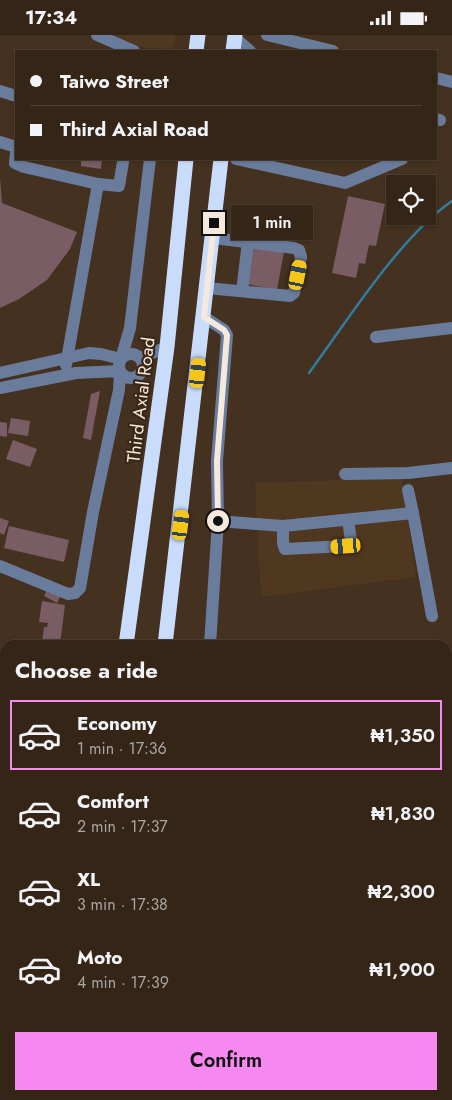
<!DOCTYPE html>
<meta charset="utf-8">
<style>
:root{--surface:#342517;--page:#3f3124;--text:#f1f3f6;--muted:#a9a5a1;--line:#4e4236;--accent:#f589ef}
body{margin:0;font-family:Jost,sans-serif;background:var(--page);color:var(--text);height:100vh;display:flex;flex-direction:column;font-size:19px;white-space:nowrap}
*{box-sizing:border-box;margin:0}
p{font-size:16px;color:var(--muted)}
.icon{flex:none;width:28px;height:28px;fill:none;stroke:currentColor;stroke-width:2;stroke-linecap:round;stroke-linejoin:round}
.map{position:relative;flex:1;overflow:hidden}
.sheet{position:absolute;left:0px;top:605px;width:452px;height:460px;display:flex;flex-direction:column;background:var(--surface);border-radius:15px 15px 0 0;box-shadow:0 1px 4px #0004,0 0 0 1px var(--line)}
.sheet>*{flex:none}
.hud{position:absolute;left:15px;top:15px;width:422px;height:110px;border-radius:0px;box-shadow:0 1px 4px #0004,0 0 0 1px var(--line);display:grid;align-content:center;height:110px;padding:0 15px;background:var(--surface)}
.fabs{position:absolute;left:386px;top:140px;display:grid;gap:10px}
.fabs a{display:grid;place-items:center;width:50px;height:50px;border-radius:0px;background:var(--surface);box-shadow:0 1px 4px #0004,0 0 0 1px var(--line);font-size:25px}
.end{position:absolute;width:22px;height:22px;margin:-11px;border:6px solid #f5e8dd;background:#111;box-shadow:0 0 0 2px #111}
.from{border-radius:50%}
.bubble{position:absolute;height:35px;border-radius:0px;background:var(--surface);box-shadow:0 1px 4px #0004,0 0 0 1px var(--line);font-size:16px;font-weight:600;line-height:35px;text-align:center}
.car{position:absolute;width:15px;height:30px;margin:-15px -8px;border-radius:6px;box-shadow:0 0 4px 1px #0007;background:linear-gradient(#f5c518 24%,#345 0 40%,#f5c518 0 76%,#345 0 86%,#f5c518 0)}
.hud b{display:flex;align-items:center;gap:18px;height:48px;font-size:19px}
.hud b+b{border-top:1px solid var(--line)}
.hud i{width:12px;height:12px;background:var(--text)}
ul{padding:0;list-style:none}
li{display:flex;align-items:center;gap:15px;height:70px;margin:0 10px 8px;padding:0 5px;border:2px solid transparent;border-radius:0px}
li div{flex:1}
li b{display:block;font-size:19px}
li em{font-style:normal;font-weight:600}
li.active{border-color:var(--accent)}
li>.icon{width:45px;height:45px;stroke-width:1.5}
h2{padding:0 15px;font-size:22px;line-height:60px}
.action{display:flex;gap:10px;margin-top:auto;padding:10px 15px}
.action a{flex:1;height:58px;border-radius:0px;background:var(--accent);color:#111;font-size:20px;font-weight:600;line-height:58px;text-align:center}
.status{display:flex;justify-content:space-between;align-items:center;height:35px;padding:0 25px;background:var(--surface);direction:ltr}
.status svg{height:14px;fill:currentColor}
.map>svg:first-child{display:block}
.built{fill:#503820}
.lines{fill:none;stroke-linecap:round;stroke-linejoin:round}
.stream{stroke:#307ca3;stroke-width:2.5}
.building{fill:#795c64}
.minor{stroke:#6a7c9c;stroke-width:12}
.highway{stroke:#cadcfc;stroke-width:15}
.route{stroke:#f5e8dd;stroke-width:6}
.labels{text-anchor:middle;stroke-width:4.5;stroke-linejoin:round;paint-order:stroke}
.street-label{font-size:18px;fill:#f5e8dd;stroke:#3a2715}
</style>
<div class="status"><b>17:34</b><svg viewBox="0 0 49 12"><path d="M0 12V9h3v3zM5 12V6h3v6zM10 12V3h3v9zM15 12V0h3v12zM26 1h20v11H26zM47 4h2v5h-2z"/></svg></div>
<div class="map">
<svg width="452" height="1065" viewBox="0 0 452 1065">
<rect width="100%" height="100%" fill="#45311f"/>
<g class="built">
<path d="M106,0H176L172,14L146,13Z"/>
<path d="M402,443L416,542L261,562L255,448Z"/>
</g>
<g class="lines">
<path class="stream" d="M309,338C348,285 399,203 452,166"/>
</g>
<g class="building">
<path d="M81,124H102L101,134L81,131Z"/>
<path d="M0,143L2,168L77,197L70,214L47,245L19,264L0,273Z"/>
<path d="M348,161L385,169L376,211L369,210L365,229L359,228L356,243L332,238Z"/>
<path d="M253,211L284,217L277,255L246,249Z"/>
<path d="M100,356L91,405L83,403L91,359Z"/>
<path d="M11,383L30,386L28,401L8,398Z"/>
<path d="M0,387L7,388V402L0,401Z"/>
<path d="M13,405L37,414L30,432L6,424Z"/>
<path d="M0,483L9,486L4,500L0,498Z"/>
<path d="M9,491L69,505L64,527L4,513Z"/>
<path d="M47,555L60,562L57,568L44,561Z"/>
<path d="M42,566L65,570L60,610H45L42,608L44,592H47L48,588L39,587Z"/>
<path d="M0,785L5,786V805L0,804Z"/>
</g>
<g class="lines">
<g class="minor">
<path d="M97,0L134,16"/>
<path d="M267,0L333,16"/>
<path d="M235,3L250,16"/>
<path d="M436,43L452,47"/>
<path d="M0,56L16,61"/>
<path d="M436,84L440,85"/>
<path d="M0,107L16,112"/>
<path d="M16,118L15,128L24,132L98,149L66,330"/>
<path d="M236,124L345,148L402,124"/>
<path d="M98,149L119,151L123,127"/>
<path d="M207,253L290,261L294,258L301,222L299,215L294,213L213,203"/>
<path d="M242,256L248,207"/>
<path d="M204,282L224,295L227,300L217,426L218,486L210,610"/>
<path d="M376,302L452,293"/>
<circle cx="131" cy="331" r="12"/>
<path d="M140,323L167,312"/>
<path d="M0,338L89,318L101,319L121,324L130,293L150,124"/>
<path d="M0,353L76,338L120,336L119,355L93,477L80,553L75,558L68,559L0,531"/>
<path d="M345,439L408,438L452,433"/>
<path d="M408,455L413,478"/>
<path d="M218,486L283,491L413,478L432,581"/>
<path d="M283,491V508L285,514L346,511L351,506L348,485"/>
<path d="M448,667L452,666"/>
<path d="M448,792H452"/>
<path d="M448,881H452"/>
<path d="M448,979H452"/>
</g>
<g class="highway">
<path d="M196,16L198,0"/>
<path d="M233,16L235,0"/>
<path d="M126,610L167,312L186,124"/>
<path d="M165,610L221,124"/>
<path d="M0,968L5,960"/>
<path d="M199,1060L203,1065"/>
<path d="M47,1065L48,1060"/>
<path d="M61,1065V1060"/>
<path d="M98,1065L99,1060"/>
<path d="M114,1065V1060"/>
</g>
</g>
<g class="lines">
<path class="route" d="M214,188L204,282L224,295L227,300L217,426L218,486"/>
</g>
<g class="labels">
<g class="street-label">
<text transform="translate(141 365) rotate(-83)" y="6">Third Axial Road</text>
</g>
</g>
</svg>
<div class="fabs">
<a><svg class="icon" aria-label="locate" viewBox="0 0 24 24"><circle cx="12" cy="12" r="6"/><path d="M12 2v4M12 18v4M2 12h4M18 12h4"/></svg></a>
</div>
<i class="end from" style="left:218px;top:486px"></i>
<i class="end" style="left:214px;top:188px"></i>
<div class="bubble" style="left:231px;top:170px;width:82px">1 min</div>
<i class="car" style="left:298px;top:240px;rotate:11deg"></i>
<i class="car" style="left:198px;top:338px;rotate:6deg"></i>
<i class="car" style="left:181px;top:490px;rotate:7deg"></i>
<i class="car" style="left:346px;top:511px;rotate:266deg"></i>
<div class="hud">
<b><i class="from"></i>Taiwo Street</b>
<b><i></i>Third Axial Road</b>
</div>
<section class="sheet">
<h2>Choose a ride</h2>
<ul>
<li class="active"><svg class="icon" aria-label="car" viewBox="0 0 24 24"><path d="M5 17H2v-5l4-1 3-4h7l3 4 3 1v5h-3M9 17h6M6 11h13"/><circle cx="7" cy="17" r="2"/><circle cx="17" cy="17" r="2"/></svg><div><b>Economy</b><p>1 min · 17:36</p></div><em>₦1,350</em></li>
<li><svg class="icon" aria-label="car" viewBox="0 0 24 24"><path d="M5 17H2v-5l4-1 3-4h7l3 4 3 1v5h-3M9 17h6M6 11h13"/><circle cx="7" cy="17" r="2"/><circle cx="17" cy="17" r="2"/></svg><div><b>Comfort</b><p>2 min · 17:37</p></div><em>₦1,830</em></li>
<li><svg class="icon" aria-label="car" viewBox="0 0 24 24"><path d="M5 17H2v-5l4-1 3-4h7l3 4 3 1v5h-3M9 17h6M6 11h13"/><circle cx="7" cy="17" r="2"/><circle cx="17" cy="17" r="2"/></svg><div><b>XL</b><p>3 min · 17:38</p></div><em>₦2,300</em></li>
<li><svg class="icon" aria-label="car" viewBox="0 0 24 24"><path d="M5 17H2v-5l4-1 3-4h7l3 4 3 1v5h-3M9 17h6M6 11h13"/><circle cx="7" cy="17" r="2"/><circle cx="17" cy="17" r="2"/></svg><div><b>Moto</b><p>4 min · 17:39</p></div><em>₦1,900</em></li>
</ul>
<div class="action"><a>Confirm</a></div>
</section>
</div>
